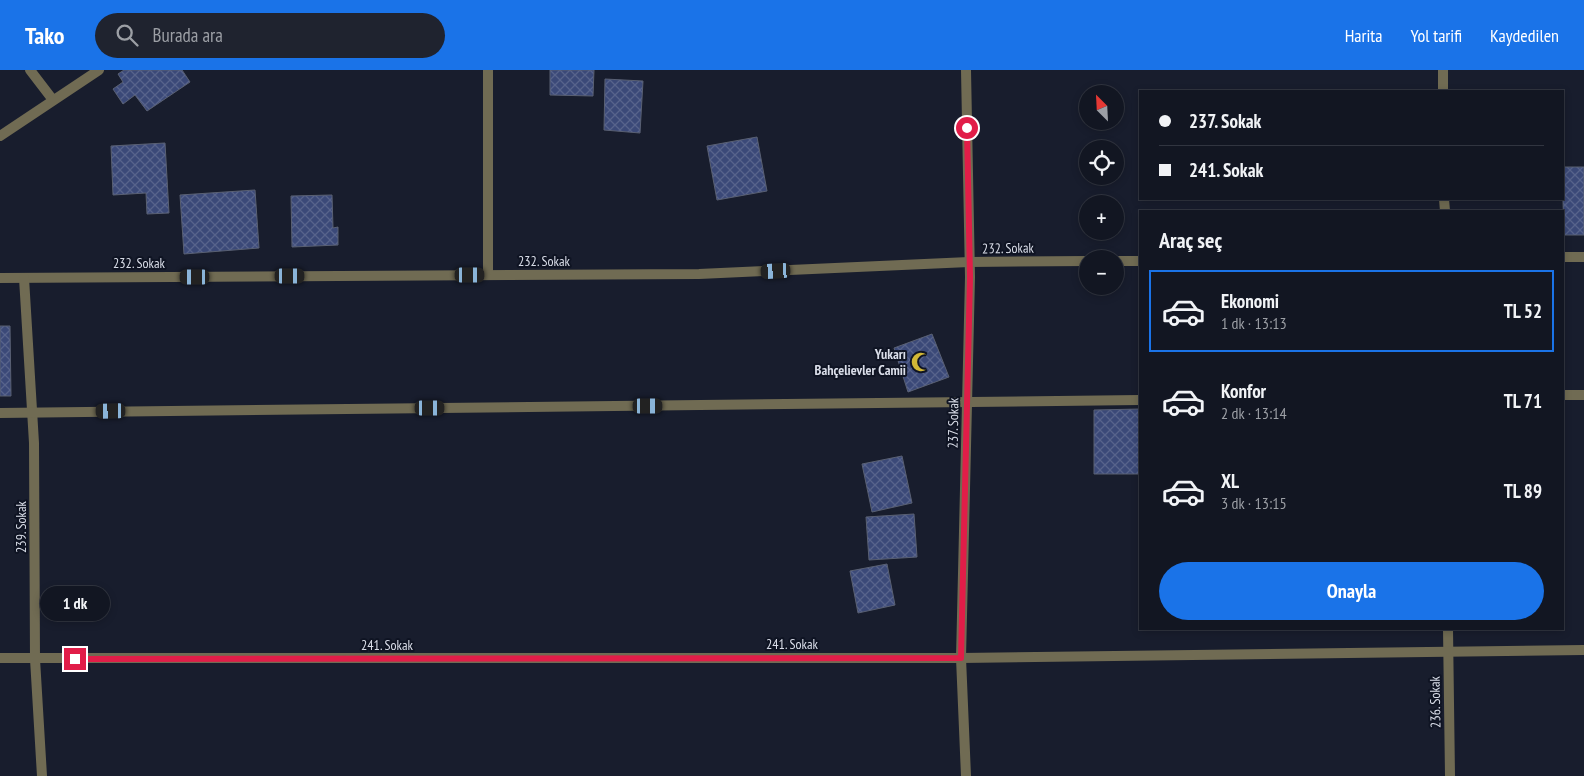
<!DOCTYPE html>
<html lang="tr">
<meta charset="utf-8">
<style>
:root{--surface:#121622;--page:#1f232f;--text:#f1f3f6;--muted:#9c9fa5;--line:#313540;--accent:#1a73e8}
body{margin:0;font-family:"PT Sans Narrow",sans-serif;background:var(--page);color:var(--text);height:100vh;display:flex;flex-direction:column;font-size:19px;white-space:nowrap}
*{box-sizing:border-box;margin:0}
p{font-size:16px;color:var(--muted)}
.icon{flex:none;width:28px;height:28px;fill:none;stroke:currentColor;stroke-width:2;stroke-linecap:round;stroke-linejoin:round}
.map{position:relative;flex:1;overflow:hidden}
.sheet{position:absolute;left:1139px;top:140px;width:425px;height:420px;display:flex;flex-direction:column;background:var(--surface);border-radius:0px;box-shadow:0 2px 8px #0003,0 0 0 1px var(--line)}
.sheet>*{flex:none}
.hud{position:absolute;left:1139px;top:20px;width:425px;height:110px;border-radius:0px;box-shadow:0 2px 8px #0003,0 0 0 1px var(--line);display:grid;align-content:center;height:110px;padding:0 20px;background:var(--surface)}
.needle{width:32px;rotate:336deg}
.controls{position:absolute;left:1079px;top:15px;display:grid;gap:10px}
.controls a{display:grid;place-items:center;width:45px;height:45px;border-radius:50%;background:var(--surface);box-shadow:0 2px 8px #0003,0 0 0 1px var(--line);font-size:25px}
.end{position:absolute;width:22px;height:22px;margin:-11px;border:6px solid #e11d48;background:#fff;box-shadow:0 0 0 2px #fff}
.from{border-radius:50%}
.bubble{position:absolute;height:35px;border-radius:18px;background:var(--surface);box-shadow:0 2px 8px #0003,0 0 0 1px var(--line);font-size:16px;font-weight:700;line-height:35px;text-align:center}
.car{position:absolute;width:15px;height:30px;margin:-15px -8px;border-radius:6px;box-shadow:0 0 4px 1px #0007;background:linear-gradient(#222 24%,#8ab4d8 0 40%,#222 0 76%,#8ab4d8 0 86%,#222 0)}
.hud b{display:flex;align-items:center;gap:18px;height:48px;font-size:19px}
.hud b+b{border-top:1px solid var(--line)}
.hud i{width:12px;height:12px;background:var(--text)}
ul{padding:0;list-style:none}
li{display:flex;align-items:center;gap:15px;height:82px;margin:0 10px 8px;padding:0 10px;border:2px solid transparent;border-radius:0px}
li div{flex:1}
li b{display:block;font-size:19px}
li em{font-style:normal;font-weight:700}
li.current{border-color:var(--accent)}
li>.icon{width:45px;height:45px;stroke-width:1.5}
h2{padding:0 20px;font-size:22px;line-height:60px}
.primary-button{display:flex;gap:10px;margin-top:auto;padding:10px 20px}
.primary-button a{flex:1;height:58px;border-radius:30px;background:var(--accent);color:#fff;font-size:20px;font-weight:700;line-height:58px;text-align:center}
header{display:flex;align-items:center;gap:30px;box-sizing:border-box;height:70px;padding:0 25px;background:var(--accent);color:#fff}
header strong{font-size:24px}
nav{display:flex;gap:28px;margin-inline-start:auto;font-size:18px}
.search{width:350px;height:45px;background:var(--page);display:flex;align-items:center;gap:12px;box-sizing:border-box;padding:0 18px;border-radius:28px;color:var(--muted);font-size:19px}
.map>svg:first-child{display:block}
.building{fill:url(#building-cross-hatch);stroke:#596073}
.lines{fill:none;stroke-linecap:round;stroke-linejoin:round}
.minor{stroke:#706b53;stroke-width:10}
.tertiary{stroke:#706b53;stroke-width:10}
.route{stroke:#e11d48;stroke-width:6}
.labels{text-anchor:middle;stroke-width:4;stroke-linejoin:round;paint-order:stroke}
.street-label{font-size:14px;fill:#dadee9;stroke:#0f1423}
.poi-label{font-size:14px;font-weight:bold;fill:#dadee9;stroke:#0f1423;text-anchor:end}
</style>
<header>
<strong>Tako</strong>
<div class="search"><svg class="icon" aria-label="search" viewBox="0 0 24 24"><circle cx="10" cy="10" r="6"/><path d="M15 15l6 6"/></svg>Burada ara</div>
<nav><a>Harita</a><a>Yol tarifi</a><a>Kaydedilen</a></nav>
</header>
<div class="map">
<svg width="1584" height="706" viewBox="0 0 1584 706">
<defs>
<pattern id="building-cross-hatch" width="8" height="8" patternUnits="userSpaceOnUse" patternTransform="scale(1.25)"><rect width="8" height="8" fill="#3b4978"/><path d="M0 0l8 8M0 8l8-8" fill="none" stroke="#57638b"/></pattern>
</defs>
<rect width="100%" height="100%" fill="#181d2d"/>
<g class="building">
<path d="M124,0H182L190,12L147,41L135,25L123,34L113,19L123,12L118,4Z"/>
<path d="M550,0H594L593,26L550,25Z"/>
<path d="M605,9L643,11L640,63L604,60Z"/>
<path d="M757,67L767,121L717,130L707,76Z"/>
<path d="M165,73L169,143L147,144L146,123L113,125L111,76Z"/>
<path d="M1562,97H1584V165H1564Z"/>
<path d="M255,120L259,178L184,184L180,125Z"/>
<path d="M332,125L333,158L338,157V175L292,177L291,126Z"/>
<path d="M0,256H10L11,326H0Z"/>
<path d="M932,264L949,307L908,322L894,278Z"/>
<path d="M1140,339V404H1094V340Z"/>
<path d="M902,386L912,433L872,442L862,394Z"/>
<path d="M914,444L917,487L869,490L866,447Z"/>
<path d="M887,494L895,535L858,543L850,501Z"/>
</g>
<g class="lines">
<g class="minor">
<path d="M30,0L53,30"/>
<path d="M966,0L970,207L961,588L966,706"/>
<path d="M1443,0V21"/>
<path d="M1444,129L1445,141"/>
<path d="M1562,187H1584"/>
<path d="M1115,191H1140"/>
<path d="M488,205V0"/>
<path d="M0,208L699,204L969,192L1088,191"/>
<path d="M24,208L34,373L35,589L42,706"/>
<path d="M1562,325H1584"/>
<path d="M0,343L1140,330"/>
<path d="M1448,559L1450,706"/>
<path d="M0,588H961L1584,580"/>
</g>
<path class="tertiary" d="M0,66L99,0"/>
</g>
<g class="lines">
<path class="route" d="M75,589L961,588L970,207L967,58"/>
</g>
<defs>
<symbol id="mosque-bare" viewBox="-9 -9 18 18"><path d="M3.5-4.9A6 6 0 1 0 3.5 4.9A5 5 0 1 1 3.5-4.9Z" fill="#d1b736" stroke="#0f1423" stroke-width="2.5" paint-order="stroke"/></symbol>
</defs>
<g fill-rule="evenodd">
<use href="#mosque-bare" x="907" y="278" width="28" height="28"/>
</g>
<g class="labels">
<g class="street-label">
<text transform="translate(1008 178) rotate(-1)" y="5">232. Sokak</text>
<text x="544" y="196">232. Sokak</text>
<text x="139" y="198">232. Sokak</text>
<text transform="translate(953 353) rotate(-89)" y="5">237. Sokak</text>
<text transform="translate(21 457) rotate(-90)" y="5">239. Sokak</text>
<text x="792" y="579">241. Sokak</text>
<text x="387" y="580">241. Sokak</text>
<text transform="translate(1435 632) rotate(-91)" y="5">236. Sokak</text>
</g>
<g class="poi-label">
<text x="906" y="289">Yukarı<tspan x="906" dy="16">Bahçelievler Camii</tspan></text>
</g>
</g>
</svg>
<div class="controls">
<a><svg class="needle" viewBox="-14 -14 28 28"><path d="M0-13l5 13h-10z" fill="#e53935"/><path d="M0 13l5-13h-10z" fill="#9c9fa5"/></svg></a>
<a><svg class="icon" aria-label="locate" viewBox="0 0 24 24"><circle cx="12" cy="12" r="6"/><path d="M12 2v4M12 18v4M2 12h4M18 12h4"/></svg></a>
<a>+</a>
<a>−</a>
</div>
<i class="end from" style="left:967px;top:58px"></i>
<i class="end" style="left:75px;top:589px"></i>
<div class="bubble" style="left:40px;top:516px;width:70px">1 dk</div>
<i class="car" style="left:776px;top:201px;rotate:267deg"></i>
<i class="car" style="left:470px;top:205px;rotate:90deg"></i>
<i class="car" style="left:290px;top:206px;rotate:90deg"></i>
<i class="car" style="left:195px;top:207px;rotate:270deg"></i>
<i class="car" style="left:648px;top:336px;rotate:90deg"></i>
<i class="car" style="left:430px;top:338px;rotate:90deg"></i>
<i class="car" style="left:111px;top:341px;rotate:269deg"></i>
<div class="hud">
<b><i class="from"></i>237. Sokak</b>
<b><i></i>241. Sokak</b>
</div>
<section class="sheet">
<h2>Araç seç</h2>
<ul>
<li class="current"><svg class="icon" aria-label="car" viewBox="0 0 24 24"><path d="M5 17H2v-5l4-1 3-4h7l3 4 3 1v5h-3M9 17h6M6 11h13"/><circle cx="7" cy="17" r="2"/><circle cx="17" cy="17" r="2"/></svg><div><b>Ekonomi</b><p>1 dk · 13:13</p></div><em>TL 52</em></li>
<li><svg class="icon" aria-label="car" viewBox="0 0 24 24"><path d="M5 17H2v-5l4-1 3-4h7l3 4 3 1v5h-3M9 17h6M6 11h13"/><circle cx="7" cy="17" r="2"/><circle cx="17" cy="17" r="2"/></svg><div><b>Konfor</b><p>2 dk · 13:14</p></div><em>TL 71</em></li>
<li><svg class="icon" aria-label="car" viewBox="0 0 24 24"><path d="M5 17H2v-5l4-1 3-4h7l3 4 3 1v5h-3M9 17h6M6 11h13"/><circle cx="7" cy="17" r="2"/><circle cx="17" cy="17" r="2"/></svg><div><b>XL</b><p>3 dk · 13:15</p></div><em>TL 89</em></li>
</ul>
<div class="primary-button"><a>Onayla</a></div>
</section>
</div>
